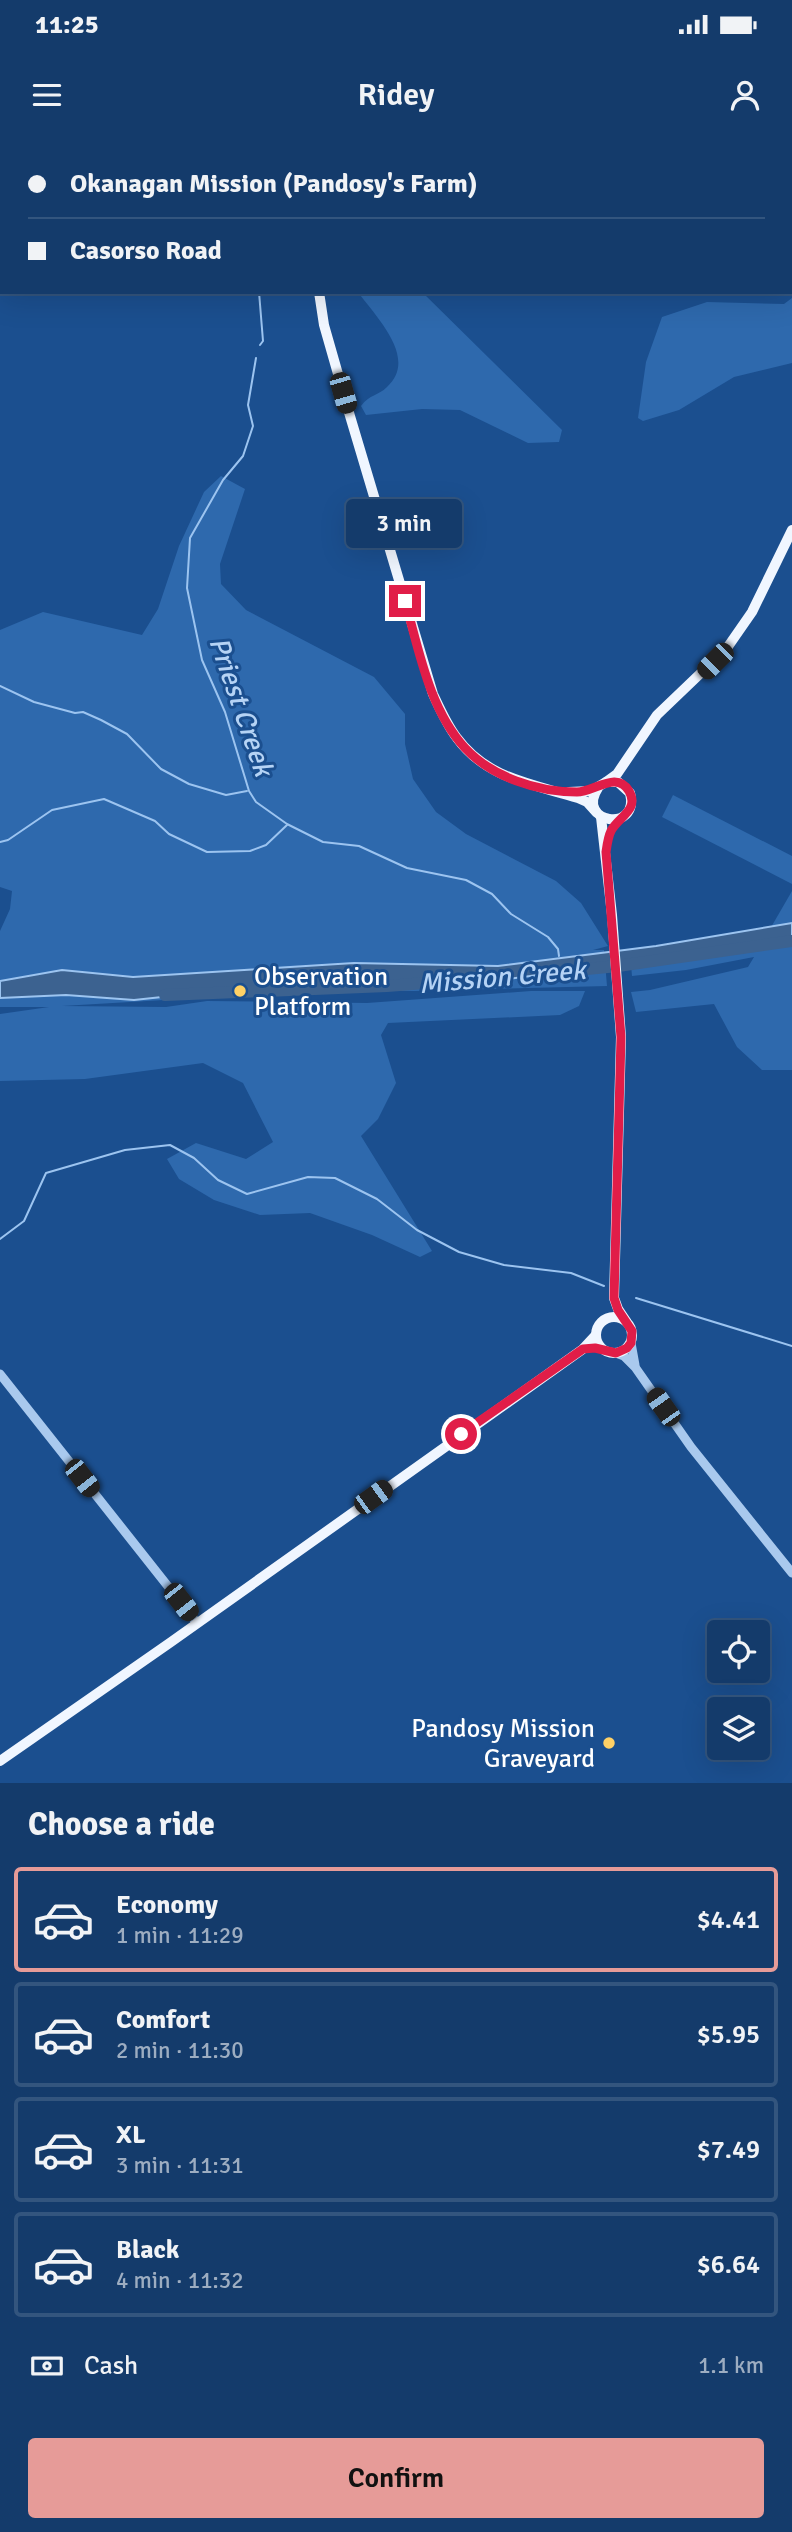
<!DOCTYPE html>
<meta charset="utf-8">
<style>
:root{--surface:#143b6b;--page:#1d4271;--text:#f1f3f6;--muted:#9dadc1;--line:#33557e;--accent:#e69b98}
body{margin:0;font-family:Signika,sans-serif;background:var(--page);color:var(--text);height:100vh;display:flex;flex-direction:column;font-size:26px;white-space:nowrap}
*{box-sizing:border-box;margin:0}
p{font-size:23px;color:var(--muted)}
.icon{flex:none;width:38px;height:38px;fill:none;stroke:currentColor;stroke-width:2;stroke-linecap:round;stroke-linejoin:round}
.map{position:relative;height:1643px;overflow:hidden}
.sheet{display:flex;flex-direction:column;background:var(--surface);flex:1}
.sheet>*{flex:none}
.hud{position:absolute;left:0px;top:0px;width:793px;height:154px;box-shadow:0 7px 28px #0002,0 0 0 2px var(--line);display:grid;align-content:center;height:154px;padding:0 28px;background:var(--surface)}
.controls{position:absolute;left:707px;top:1480px;display:grid;gap:14px}
.controls a{display:grid;place-items:center;width:63px;height:63px;border-radius:7px;background:var(--surface);box-shadow:0 7px 28px #0002,0 0 0 2px var(--line);font-size:35px}
.end{position:absolute;width:32px;height:32px;margin:-16px;border:9px solid #e11d48;background:#fff;box-shadow:0 0 0 4px #fff}
.from{border-radius:50%}
.bubble{position:absolute;height:49px;border-radius:7px;background:var(--surface);box-shadow:0 7px 28px #0002,0 0 0 2px var(--line);font-size:23px;font-weight:600;line-height:49px;text-align:center}
.car{position:absolute;width:21px;height:42px;margin:-21px -10px;border-radius:9px;box-shadow:0 0 5px 2px #0007;background:linear-gradient(#222 24%,#8ab4d8 0 40%,#222 0 76%,#8ab4d8 0 86%,#222 0)}
.hud b{display:flex;align-items:center;gap:24px;height:66px;font-size:26px}
.hud b+b{border-top:2px solid var(--line)}
.hud i{width:18px;height:18px;background:var(--text)}
ul{padding:0;list-style:none}
li{display:flex;align-items:center;gap:21px;height:105px;margin:0 14px 10px;padding:0 14px;border:4px solid var(--line);border-radius:7px}
li div{flex:1}
li b{display:block;font-size:26px}
li em{font-style:normal;font-weight:600}
li.current{border-color:var(--accent)}
li>.icon{width:63px;height:63px;stroke-width:1.5}
h2{padding:0 28px;font-size:32px;line-height:84px}
.pay{display:flex;align-items:center;gap:18px;height:77px;padding:0 28px;font-size:26px}
.pay p{margin-inline-start:auto}
.action{display:flex;gap:14px;margin-top:auto;padding:14px 28px}
.action a{flex:1;height:80px;border-radius:7px;background:var(--accent);color:#111;font-size:28px;font-weight:600;line-height:80px;text-align:center}
.status{display:flex;justify-content:space-between;align-items:center;height:49px;padding:0 35px;background:var(--surface);direction:ltr}
.status svg{height:19px;fill:currentColor}
header{display:flex;justify-content:space-between;align-items:center;height:91px;padding:0 28px;background:var(--surface);font-size:32px;font-weight:600}
.map>svg:first-child{display:block}
.green{fill:#2e69ad}
.water{fill:#3c6290;stroke:#9cc4f0;stroke-width:2}
.lines{fill:none;stroke-linecap:round;stroke-linejoin:round}
.stream{stroke:#9cc4f0;stroke-width:2}
.river{stroke:#3c6290;stroke-width:12}
.minor{stroke:#a9c9ee;stroke-width:9}
.major{stroke:#f0f6ff;stroke-width:10}
.route{stroke:#e11d48;stroke-width:9}
.poi-dot{fill:#ffd166;stroke:#1b4f8f;stroke-width:2.5}
.labels{text-anchor:middle;stroke-width:6;stroke-linejoin:round;paint-order:stroke}
.poi-label{font-size:26px;fill:#fff;stroke:#1b4f8f;text-anchor:start}
.water-label{font-size:28px;font-style:italic;fill:#b5d3f5;stroke:#1b4f8f}
</style>
<div class="status"><b>11:25</b><svg viewBox="0 0 49 12"><path d="M0 12V9h3v3zM5 12V6h3v6zM10 12V3h3v9zM15 12V0h3v12zM26 1h20v11H26zM47 4h2v5h-2z"/></svg></div>
<header><svg class="icon" aria-label="menu" viewBox="0 0 24 24"><path d="M4 6h16M4 12h16M4 18h16"/></svg>Ridey<svg class="icon" aria-label="person" viewBox="0 0 24 24"><circle cx="12" cy="8" r="4"/><path d="M4 21q1-7 8-7t8 7"/></svg></header>
<div class="map">
<svg width="792" height="1643" viewBox="0 0 792 1643">
<rect width="100%" height="100%" fill="#1b4f8f"/>
<g class="green">
<path d="M358,152H422L562,290L559,302L528,303L460,270L422,269L366,275L361,266C370,254 378,256 387,247C419,218 375,176 358,152Z"/>
<path d="M792,158V223L734,237L679,270L643,281L638,278L646,222L662,177L707,162L784,164Z"/>
<path d="M221,336L245,349L220,424L221,444L246,470L374,537L405,574V604L413,639L436,672L466,694L556,741L581,763L608,806L593,810H604L607,846L414,851H248L164,860L62,866L166,867L207,861L367,863L531,851H585L579,866L560,875L388,883L381,895L396,943L378,979L361,996L432,1111L420,1117L372,1095L310,1073L260,1075L214,1060L179,1039L167,1019L196,1003L246,1019L273,1002L243,943L203,923L85,939L0,941V874L49,867H0V791L10,769L12,751L0,747V490L43,472L142,495L158,469L179,406L204,352Z"/>
<path d="M673,655L792,716V744L662,677Z"/>
<path d="M792,751V930H762L737,907L714,864L636,872L631,852L650,850L748,827L754,817L686,830L632,836L630,814L770,789Z"/>
</g>
<path class="water" d="M792,783V801L479,843L396,841L329,848L257,847L134,860L66,855L0,858V841L62,830L133,837L354,823L498,826L656,806Z"/>
<g class="lines">
<g class="stream">
<path d="M251,2V0"/>
<path d="M259,152L263,201L260,205"/>
<path d="M256,218L248,265L253,286L243,316L223,340L190,398L187,448L202,520L225,572L249,651L256,662L287,684L323,702L359,706L407,728L466,740L492,754L511,774L548,797L558,809L559,816"/>
<path d="M0,546L34,562L75,573L83,572L101,580L127,594L161,629L189,644L226,655L247,651"/>
<path d="M0,702L8,700L52,670L104,659L155,681L169,694L207,712L250,711L266,705L287,685"/>
<path d="M0,1099L24,1081L46,1033L125,1010L170,1005L194,1018L218,1040L247,1054L308,1037L335,1038L377,1059L417,1090L459,1112L504,1125L571,1133L604,1146"/>
<path d="M636,1158L792,1206"/>
</g>
<g class="river">
<path d="M566,831L618,826L792,801"/>
<path d="M165,855L387,846L451,841"/>
</g>
<g class="minor">
<path d="M631,1203L635,1225"/>
<path d="M616,1213L624,1216L635,1227L691,1307L792,1433"/>
<path d="M0,1234L197,1483"/>
</g>
<g class="major">
<path d="M363,2L364,0"/>
<path d="M319,152L324,185L350,276L433,554C440,569 447,585 457,598C487,639 533,644 578,658L587,662L596,672"/>
<path d="M606,642L617,634L657,575L727,508L752,472L792,390"/>
<path d="M569,652L591,651L606,642H618L630,653C640,694 575,683 598,648"/>
<path d="M601,677L612,775L621,897L614,1158L618,1169L626,1181"/>
<circle cx="614" cy="1195" r="18"/>
<path d="M0,1621L171,1502L583,1209L596,1195"/>
</g>
</g>
<g class="lines">
<path class="route" d="M405,461C419,510 429,569 465,608C492,637 537,652 577,652C594,652 617,630 629,651C640,670 618,677 611,691C608,697 607,705 606,712L621,897L614,1158L618,1170L632,1191L631,1203L627,1208L616,1213L595,1208L583,1209L461,1294"/>
</g>
<g class="poi-dot">
<circle cx="240" cy="851" r="7"/>
<circle cx="609" cy="1603" r="7"/>
</g>
<g class="labels">
<g class="poi-label">
<text x="254" y="845">Observation<tspan x="254" dy="30">Platform</tspan></text>
<text x="595" y="1597" text-anchor="end">Pandosy Mission<tspan x="595" dy="30">Graveyard</tspan></text>
</g>
<g class="water-label">
<text transform="translate(242 566) rotate(71)" y="10">Priest Creek</text>
<text transform="translate(502 836) rotate(-5)" y="10">Mission Creek</text>
</g>
</g>
</svg>
<div class="controls">
<a><svg class="icon" aria-label="locate" viewBox="0 0 24 24"><circle cx="12" cy="12" r="6"/><path d="M12 2v4M12 18v4M2 12h4M18 12h4"/></svg></a>
<a><svg class="icon" aria-label="layers" viewBox="0 0 24 24"><path d="M12 4l9 5-9 5-9-5zM3 14l9 5 9-5"/></svg></a>
</div>
<i class="end from" style="left:461px;top:1294px"></i>
<i class="end" style="left:405px;top:461px"></i>
<div class="bubble" style="left:346px;top:359px;width:116px">3 min</div>
<i class="car" style="left:343px;top:253px;rotate:164deg"></i>
<i class="car" style="left:715px;top:521px;rotate:225deg"></i>
<i class="car" style="left:663px;top:1267px;rotate:325deg"></i>
<i class="car" style="left:82px;top:1338px;rotate:142deg"></i>
<i class="car" style="left:373px;top:1357px;rotate:54deg"></i>
<i class="car" style="left:181px;top:1462px;rotate:142deg"></i>
<div class="hud">
<b><i class="from"></i>Okanagan Mission (Pandosy's Farm)</b>
<b><i></i>Casorso Road</b>
</div>
</div>
<section class="sheet">
<h2>Choose a ride</h2>
<ul>
<li class="current"><svg class="icon" aria-label="car" viewBox="0 0 24 24"><path d="M5 17H2v-5l4-1 3-4h7l3 4 3 1v5h-3M9 17h6M6 11h13"/><circle cx="7" cy="17" r="2"/><circle cx="17" cy="17" r="2"/></svg><div><b>Economy</b><p>1 min · 11:29</p></div><em>$4.41</em></li>
<li><svg class="icon" aria-label="car" viewBox="0 0 24 24"><path d="M5 17H2v-5l4-1 3-4h7l3 4 3 1v5h-3M9 17h6M6 11h13"/><circle cx="7" cy="17" r="2"/><circle cx="17" cy="17" r="2"/></svg><div><b>Comfort</b><p>2 min · 11:30</p></div><em>$5.95</em></li>
<li><svg class="icon" aria-label="car" viewBox="0 0 24 24"><path d="M5 17H2v-5l4-1 3-4h7l3 4 3 1v5h-3M9 17h6M6 11h13"/><circle cx="7" cy="17" r="2"/><circle cx="17" cy="17" r="2"/></svg><div><b>XL</b><p>3 min · 11:31</p></div><em>$7.49</em></li>
<li><svg class="icon" aria-label="car" viewBox="0 0 24 24"><path d="M5 17H2v-5l4-1 3-4h7l3 4 3 1v5h-3M9 17h6M6 11h13"/><circle cx="7" cy="17" r="2"/><circle cx="17" cy="17" r="2"/></svg><div><b>Black</b><p>4 min · 11:32</p></div><em>$6.64</em></li>
</ul>
<div class="pay"><svg class="icon" aria-label="cash" viewBox="0 0 24 24"><path d="M3 7h18v10H3z"/><circle cx="12" cy="12" r="2"/></svg>Cash<p>1.1 km</p></div>
<div class="action"><a>Confirm</a></div>
</section>
